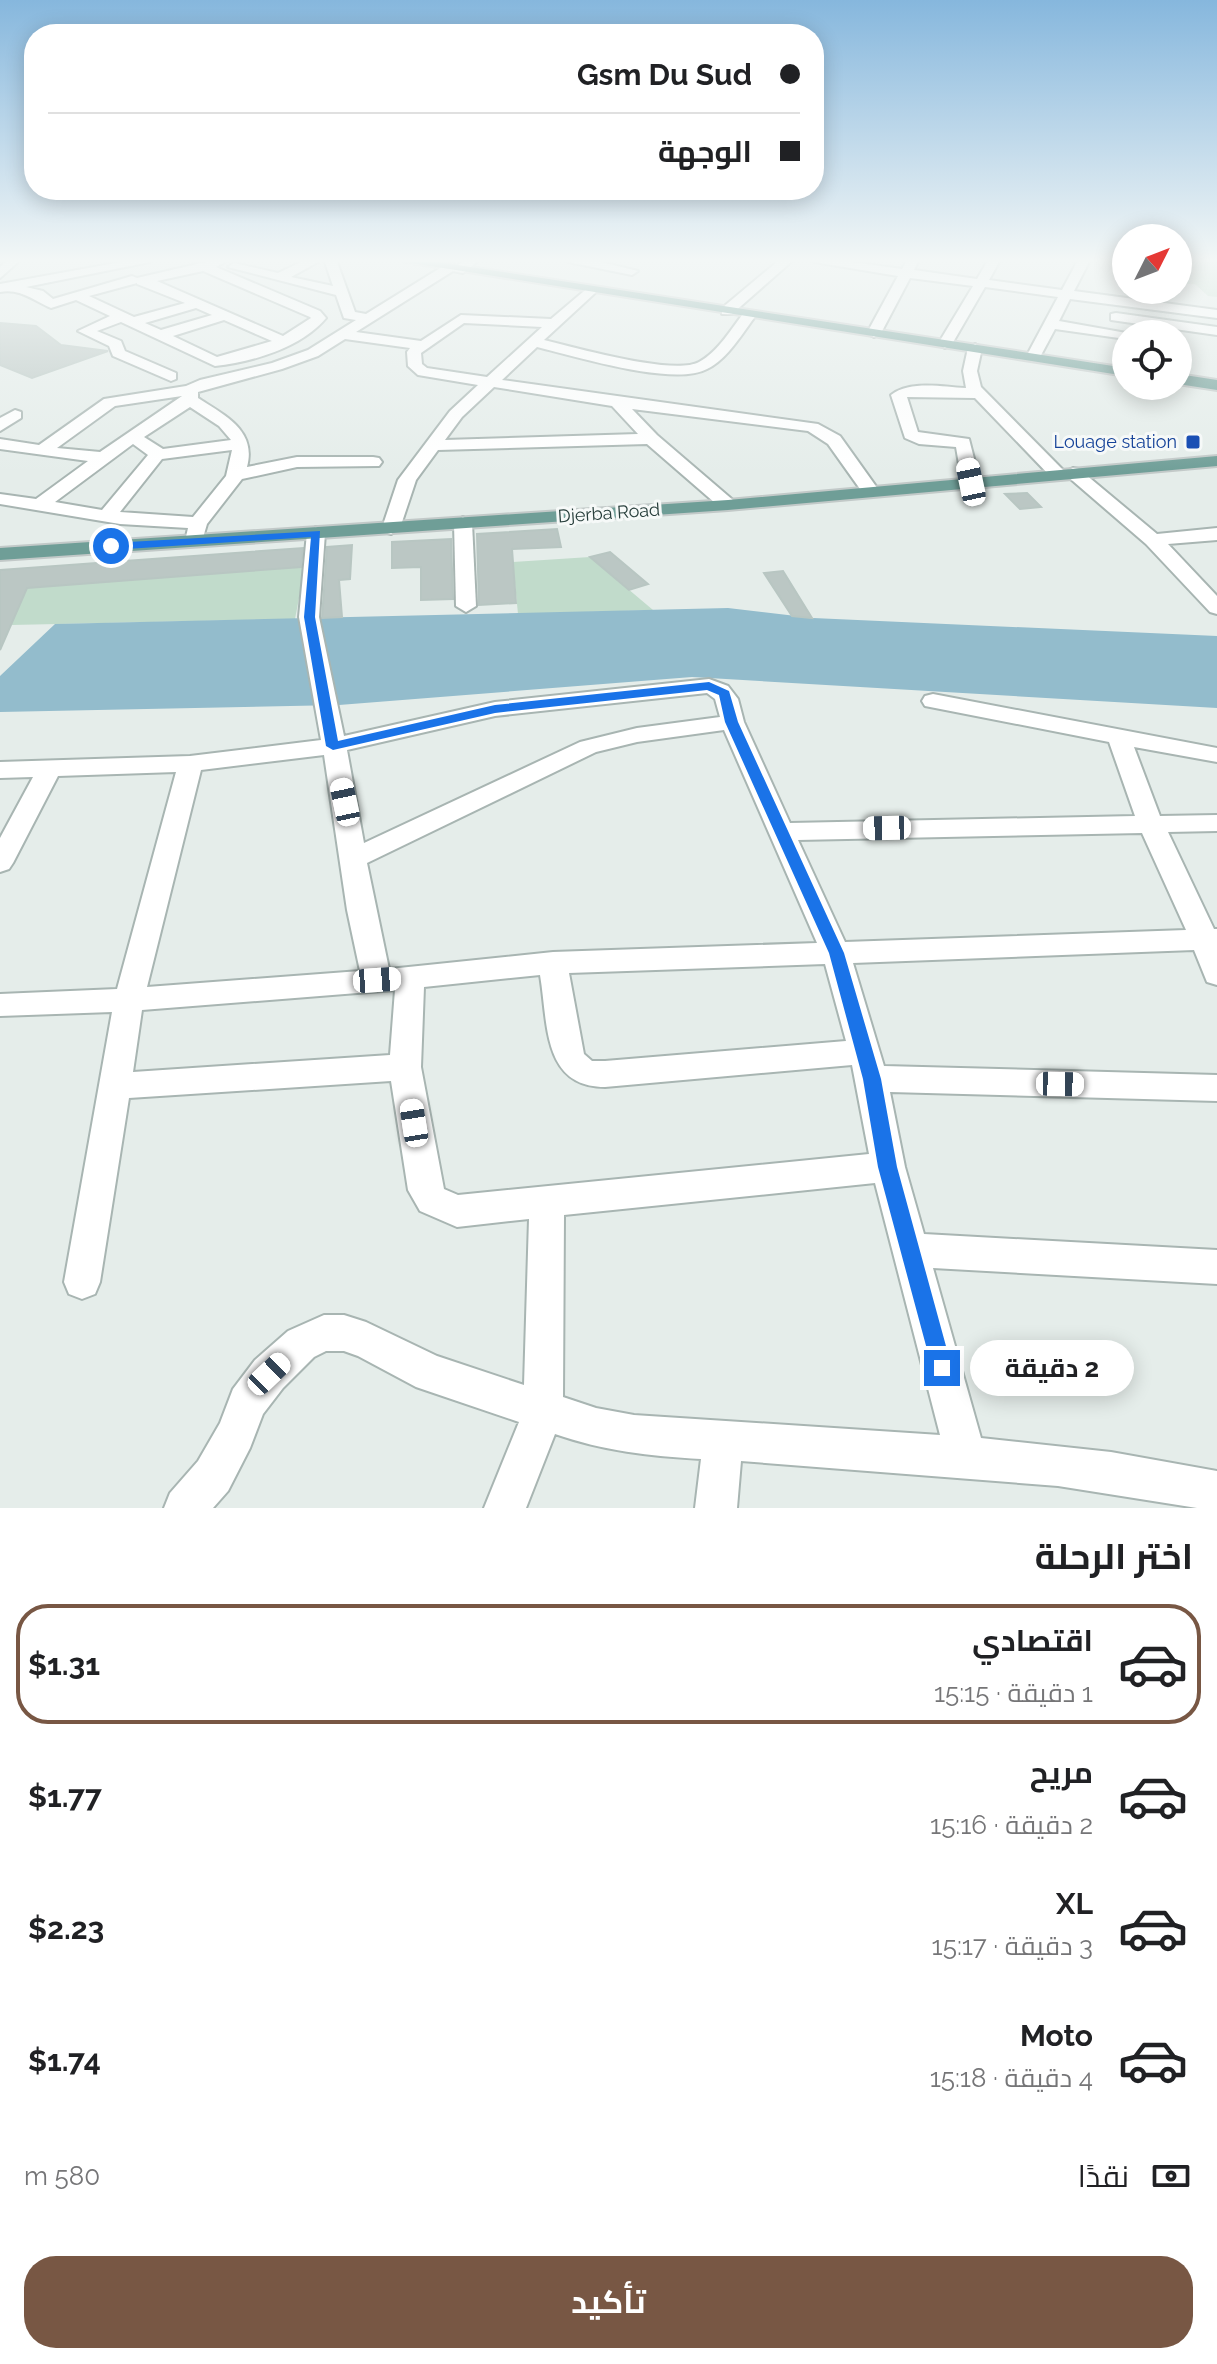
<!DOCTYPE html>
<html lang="ar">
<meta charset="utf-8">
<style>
:root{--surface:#fff;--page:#f2f2f2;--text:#202124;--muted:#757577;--line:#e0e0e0;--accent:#785744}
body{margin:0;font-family:Raleway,Cairo,sans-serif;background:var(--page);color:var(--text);direction:rtl;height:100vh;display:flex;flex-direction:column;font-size:30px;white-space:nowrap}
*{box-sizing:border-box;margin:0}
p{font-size:26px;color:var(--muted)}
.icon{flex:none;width:44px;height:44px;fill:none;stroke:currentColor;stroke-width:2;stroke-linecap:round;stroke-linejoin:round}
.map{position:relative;height:1508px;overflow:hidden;direction:ltr}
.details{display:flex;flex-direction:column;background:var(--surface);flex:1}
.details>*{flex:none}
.banner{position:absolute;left:24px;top:24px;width:800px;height:176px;border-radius:32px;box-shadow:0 4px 20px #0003;direction:rtl;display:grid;align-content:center;height:176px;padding:0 24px;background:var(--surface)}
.needle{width:52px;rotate:48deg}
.controls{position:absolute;left:1112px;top:224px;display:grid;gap:16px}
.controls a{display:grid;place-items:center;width:80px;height:80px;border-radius:50%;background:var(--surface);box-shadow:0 4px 20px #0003;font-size:40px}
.end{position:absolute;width:36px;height:36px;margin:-18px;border:10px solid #1a73e8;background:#fff;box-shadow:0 0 0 4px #fff}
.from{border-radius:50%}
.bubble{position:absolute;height:56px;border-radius:28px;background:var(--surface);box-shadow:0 4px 20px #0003;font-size:26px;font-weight:700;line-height:56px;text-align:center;direction:rtl}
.car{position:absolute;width:24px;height:48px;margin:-24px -12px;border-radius:10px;box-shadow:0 0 6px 2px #0007;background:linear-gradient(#fff 24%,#345 0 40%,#fff 0 76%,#345 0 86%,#fff 0)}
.banner b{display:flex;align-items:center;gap:28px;height:76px;font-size:30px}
.banner b+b{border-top:2px solid var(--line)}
.banner i{width:20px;height:20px;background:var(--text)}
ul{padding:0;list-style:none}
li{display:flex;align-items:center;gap:24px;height:120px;margin:0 16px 12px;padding:0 8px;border:4px solid transparent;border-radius:32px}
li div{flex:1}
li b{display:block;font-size:30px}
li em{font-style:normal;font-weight:700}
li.active{border-color:var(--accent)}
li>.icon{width:72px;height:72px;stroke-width:1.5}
h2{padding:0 24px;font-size:36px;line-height:96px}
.pay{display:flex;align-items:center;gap:20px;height:88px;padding:0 24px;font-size:30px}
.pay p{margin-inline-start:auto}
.primary-button{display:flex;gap:16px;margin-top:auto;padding:16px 24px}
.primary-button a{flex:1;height:92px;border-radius:32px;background:var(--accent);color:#fff;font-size:32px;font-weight:700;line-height:92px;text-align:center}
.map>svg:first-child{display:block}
.green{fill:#c1dbcb}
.water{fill:#93bccc}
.building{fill:#bbc7c4;stroke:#b8c6c2;stroke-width:2}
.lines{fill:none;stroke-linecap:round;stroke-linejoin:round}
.minor-casing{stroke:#a8b5b2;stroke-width:4}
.major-casing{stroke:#c2c9c8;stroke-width:4}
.minor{fill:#fff;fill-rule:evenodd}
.major{fill:#6f9e97;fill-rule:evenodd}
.route{fill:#1a73e8}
.transit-dot{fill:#1a4fb4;stroke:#f6f9f8;stroke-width:3}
.labels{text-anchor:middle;stroke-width:6;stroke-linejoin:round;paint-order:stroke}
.far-transit-label{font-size:18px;fill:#164399;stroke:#f6f9f8;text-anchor:end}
.far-street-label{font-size:18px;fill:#263d3a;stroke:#f6f9f8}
</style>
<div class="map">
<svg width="1217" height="1508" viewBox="0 0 1217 1508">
<rect width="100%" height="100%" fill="#e5edea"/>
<g class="green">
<path d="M1178,262H1217V297L1208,296L1195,284H1178Z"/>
<path d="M590,557L653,610L518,614L513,562Z"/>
<path d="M305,567L295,619L11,625L26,588Z"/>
</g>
<path class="water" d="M728,608L813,618L1217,636V708L692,677L339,705L0,712V676L55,624Z"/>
<g class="building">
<path d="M0,323L36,326L61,345L108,351L32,378L0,365Z"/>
<path d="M1027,493L1041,507L1020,509L1005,494Z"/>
<path d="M557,529L561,547L512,549L516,603L479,605L477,534Z"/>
<path d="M451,539L453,599L421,600V567L392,568V542Z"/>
<path d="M352,545L350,579L339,580L342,617L322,618L327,547Z"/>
<path d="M303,548L301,567L27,588L0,650V570Z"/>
<path d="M610,552L648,584L629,590L590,557Z"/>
<path d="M783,571L812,618L792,616L764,573Z"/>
</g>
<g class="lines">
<defs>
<g id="minor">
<path d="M5,262H18L0,278V267Z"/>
<path d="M121,262H150L26,287L43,291L53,299L132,276L137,278L206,262H225L216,267L320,311L326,318C301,348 252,362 215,366L121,322L97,331L121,341L125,351L176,373V379L171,381L113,356L109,346L78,331L110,316L76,300L51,308C34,301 21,288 0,292V284ZM203,271L310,317L311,318L283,336L157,281ZM137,283V284L185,303L134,317L89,296ZM196,308L212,315L161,330L145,323ZM224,320L272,341L217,357L173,336Z"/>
<path d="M301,262H318L291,277L333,286L325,262H337L355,312L366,314L445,265L455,267L462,262H477L463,273L453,271L356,332L421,341L461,315L551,319L590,286L597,290L595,293L544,340C574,347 673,376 699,362C718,352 732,328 745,311H755L757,314C743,332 728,359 707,369C674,387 574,356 537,347L502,380L818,424L840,436L880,492L871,497L865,496L828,444L808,431L632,409L657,435L734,501L737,505L734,509H722L647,444L438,450L416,480L400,528L391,534L384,532L382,528L398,480L450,411L478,385L418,375L408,366L407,352L410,348L345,339L318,356L282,369L198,392V398C224,415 257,430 247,467L297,457H373L379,458L382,462L379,466L297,467L242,479L207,524L202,541L195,543L186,537L188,528L120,524L0,504V494L36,499L88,461L0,449V439L39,445L104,399L186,386L200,380L272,363L308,350L356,320L344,318L336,295L228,267L234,263L278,273ZM464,323L542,327L487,377L427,368L422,364L421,353ZM494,387L612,406L638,434L445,440L462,417ZM182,396L100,452L57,448L115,406ZM190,407L219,426L231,440L163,449L144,437ZM133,444L148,455L102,510L55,502ZM232,450L226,476L193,517L120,512L162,459Z"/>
<path d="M568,262H601L638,271L632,275Z"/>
<path d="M777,262H791L732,314H722V308Z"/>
<path d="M814,262H852L902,269L906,262H918L914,270L977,279L987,262H999L989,280L1062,290L1077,262H1089L1074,291L1217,310V318L1070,299L1059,321L1132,334H1126V339L1055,329L1040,357L1033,361L1026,357L1058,297L985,287L952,344L945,348L938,344L973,286L910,278L881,333L874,337L867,333L898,276Z"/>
<path d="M1116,313L1217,327V335L1111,320V314Z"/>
<path d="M975,344L982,348L977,371L981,387L1065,472L1073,468L1079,469L1157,534L1217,528V540L1168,544L1217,596V614L1210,612L1146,544L1066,475L1058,479L1052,478L975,398L907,397L918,432L969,439L980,482L977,486H965L962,482L956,447L919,444L905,438L891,395C910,380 943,387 966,388L963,371L968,348Z"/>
<path d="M15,410L21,412V418L0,431V418Z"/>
<path d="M463,517L472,523L476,606L466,612L456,606L454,523Z"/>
<path d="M316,527L325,533L319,617L344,736L495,702L709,679L728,686L738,699L744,722L790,823L1135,816L1109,742L925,706L922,701L925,696L933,694L1217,748V762L1134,747L1160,816L1217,815V831L1168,832L1214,929H1217V985L1207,982L1194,950L853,963L884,1066L1217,1075V1101L890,1092L905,1167L924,1234L1217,1250V1284L933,1268L981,1438L1111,1452L1217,1471V1508H1197L1058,1486L741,1461L737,1508H695L701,1459C649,1456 604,1451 555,1434L526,1508H484L519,1422L416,1387L358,1356L344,1351H326L314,1357L283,1388L263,1414L250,1448L228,1491L213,1508H164L170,1493L198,1461L220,1423L233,1389L255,1360L288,1331L324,1315H344L366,1322L437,1356L524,1385L529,1219L457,1227L420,1211L408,1190L391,1081L129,1098L100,1282L95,1294L82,1299L69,1294L64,1282L112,1012L0,1016V994L117,989L176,772L58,776L13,863L9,869L0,872V838L33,777L0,778V762L190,756L321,740L299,617L307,533ZM707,693L715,699L720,717L637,728L580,742L364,843L347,750L495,716ZM724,730L817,943L553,952L389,969L367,863L596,752L637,742ZM324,755L347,910L360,971L147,987L201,770ZM1142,833L1186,930L845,942L798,840ZM825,964L846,1041L605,1061H592L584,1054L569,973ZM540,975C548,1022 542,1087 605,1087L852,1065L869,1154L458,1195L444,1189L421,1067L424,987ZM395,990L390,1055L133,1072L142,1010ZM875,1183L940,1435L634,1415L596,1408L563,1397L564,1215Z"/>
</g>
<g id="major">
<path d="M405,262H438L1126,368V376Z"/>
<path d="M1178,374L1217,380V390L1178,384Z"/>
<path d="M1217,456V466L728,510L0,560V548L728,500Z"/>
</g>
</defs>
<use href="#minor" class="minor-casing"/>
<use href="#major" class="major-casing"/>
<use href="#minor" class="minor"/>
<use href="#major" class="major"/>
</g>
<linearGradient id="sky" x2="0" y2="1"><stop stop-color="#86b7dd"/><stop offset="0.55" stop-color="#f3f7f6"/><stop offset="1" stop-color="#f3f7f6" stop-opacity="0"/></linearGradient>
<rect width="1217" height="474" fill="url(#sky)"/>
<path class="route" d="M320,531L315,617L338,741L495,705L709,682L729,691L738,722L844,953L881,1079L897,1167L952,1368L949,1376L942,1379L935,1376L932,1368L878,1167L863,1079L829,953L725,722L719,695L707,690L495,713L333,750L326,746L304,617L311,537L111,550L106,546L111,543Z"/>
<rect class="transit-dot" x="1185" y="434" width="16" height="16" rx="4"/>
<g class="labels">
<g class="far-transit-label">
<text x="1177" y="448">Louage station</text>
</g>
<g class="far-street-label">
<text transform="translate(609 513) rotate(-4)" y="6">Djerba Road</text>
</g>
</g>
</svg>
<div class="controls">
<a><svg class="needle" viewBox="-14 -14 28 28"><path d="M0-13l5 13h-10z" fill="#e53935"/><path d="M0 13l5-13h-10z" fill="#757577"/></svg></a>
<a><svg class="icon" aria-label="locate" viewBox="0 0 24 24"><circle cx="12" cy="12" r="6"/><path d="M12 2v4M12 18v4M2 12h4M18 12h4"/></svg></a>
</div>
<i class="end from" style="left:111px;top:546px"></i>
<i class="end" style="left:942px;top:1368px"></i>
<div class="bubble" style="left:970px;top:1340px;width:164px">2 دقيقة</div>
<i class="car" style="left:971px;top:482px;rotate:348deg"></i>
<i class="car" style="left:345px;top:802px;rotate:348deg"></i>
<i class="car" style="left:887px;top:828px;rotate:269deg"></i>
<i class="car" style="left:377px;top:980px;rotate:86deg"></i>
<i class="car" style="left:1060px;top:1084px;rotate:91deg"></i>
<i class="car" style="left:414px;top:1123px;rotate:351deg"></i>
<i class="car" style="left:269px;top:1374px;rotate:46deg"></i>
<div class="banner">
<b><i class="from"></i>Gsm Du Sud</b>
<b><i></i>الوجهة</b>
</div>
</div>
<section class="details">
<h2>اختر الرحلة</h2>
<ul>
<li class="active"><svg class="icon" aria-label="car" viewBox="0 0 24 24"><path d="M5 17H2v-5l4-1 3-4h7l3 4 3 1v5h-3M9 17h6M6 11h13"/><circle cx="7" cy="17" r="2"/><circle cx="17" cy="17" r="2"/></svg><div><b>اقتصادي</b><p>1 دقيقة · 15:15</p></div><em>$1.31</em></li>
<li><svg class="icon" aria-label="car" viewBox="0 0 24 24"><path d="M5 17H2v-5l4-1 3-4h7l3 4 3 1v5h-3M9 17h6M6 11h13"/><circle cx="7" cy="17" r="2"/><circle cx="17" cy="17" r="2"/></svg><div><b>مريح</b><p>2 دقيقة · 15:16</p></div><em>$1.77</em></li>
<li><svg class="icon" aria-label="car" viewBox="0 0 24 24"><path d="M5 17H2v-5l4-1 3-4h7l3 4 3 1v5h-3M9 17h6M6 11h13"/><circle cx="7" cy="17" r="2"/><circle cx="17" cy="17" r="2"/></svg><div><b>XL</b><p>3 دقيقة · 15:17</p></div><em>$2.23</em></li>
<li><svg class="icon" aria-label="car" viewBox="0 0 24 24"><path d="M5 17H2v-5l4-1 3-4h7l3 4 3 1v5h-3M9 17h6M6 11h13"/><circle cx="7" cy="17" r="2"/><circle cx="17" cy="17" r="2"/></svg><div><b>Moto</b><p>4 دقيقة · 15:18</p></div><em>$1.74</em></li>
</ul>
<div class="pay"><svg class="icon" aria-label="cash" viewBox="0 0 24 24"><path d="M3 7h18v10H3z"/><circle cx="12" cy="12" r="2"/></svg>نقدًا<p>580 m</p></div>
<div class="primary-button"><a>تأكيد</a></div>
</section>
